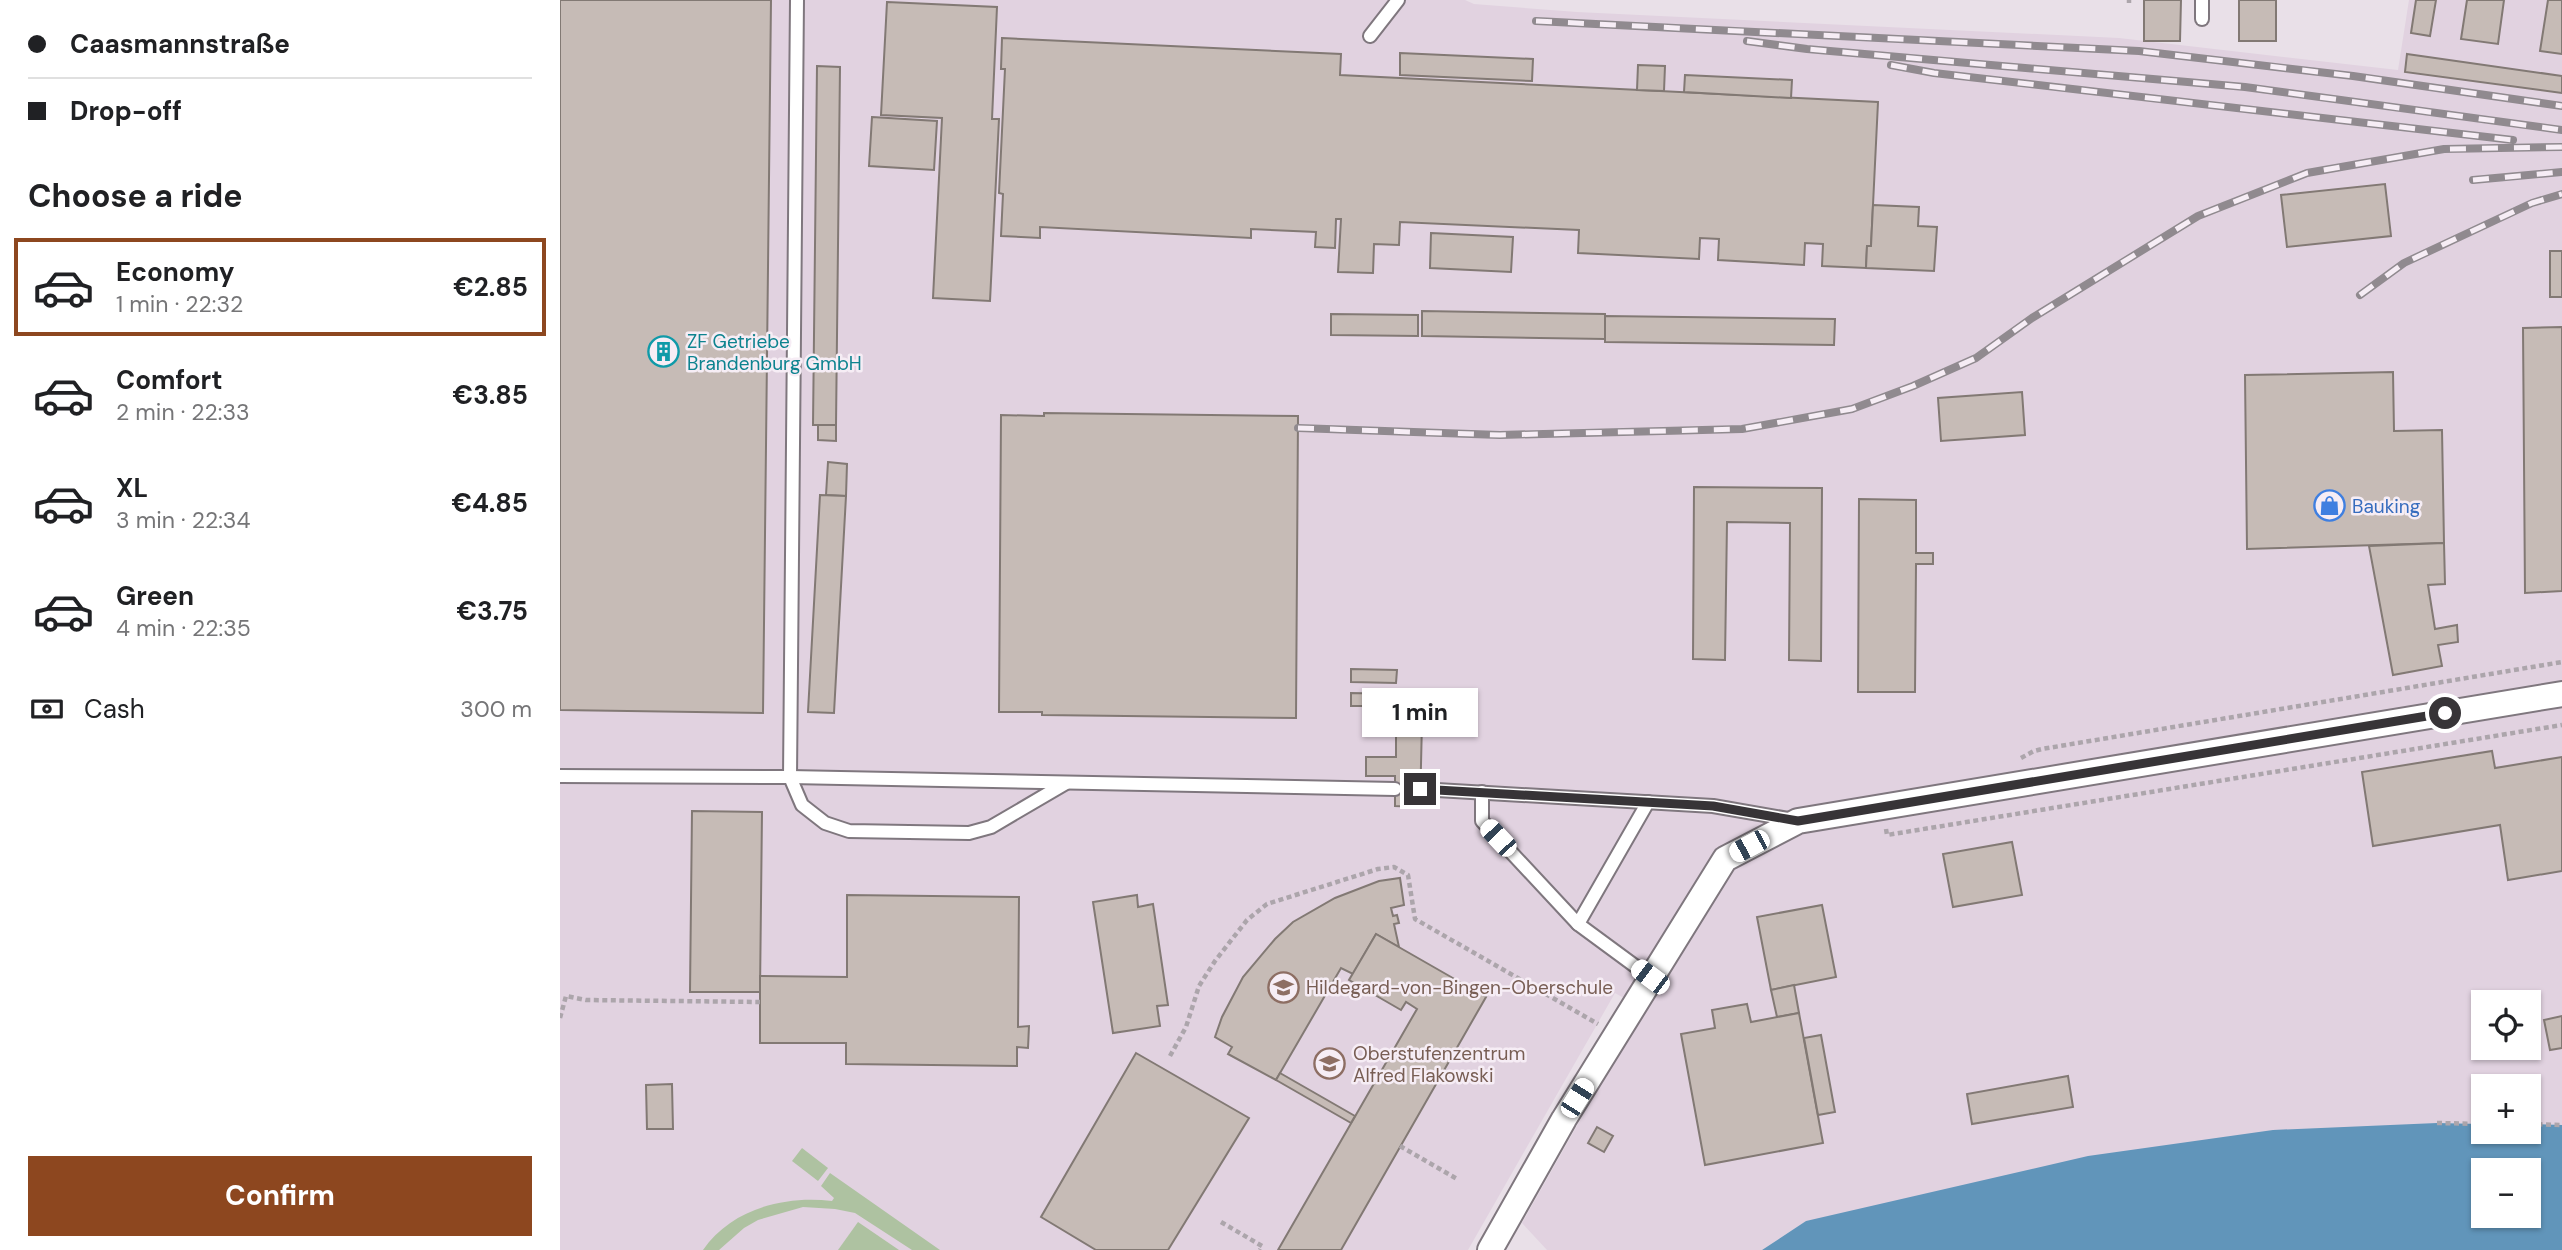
<!DOCTYPE html>
<meta charset="utf-8">
<style>
:root{--surface:#fff;--page:#f6f6f6;--text:#202124;--muted:#757577;--line:#e0e0e0;--accent:#8d471f}
body{margin:0;font-family:"DM Sans",sans-serif;background:var(--page);color:var(--text);height:100vh;display:flex;flex-direction:column;font-size:26px;white-space:nowrap}
*{box-sizing:border-box;margin:0}
p{font-size:23px;color:var(--muted)}
.icon{flex:none;width:38px;height:38px;fill:none;stroke:currentColor;stroke-width:2;stroke-linecap:round;stroke-linejoin:round}
.map{position:relative;flex:1;overflow:hidden}
.panel{display:flex;flex-direction:column;background:var(--surface);width:560px}
.panel>*{flex:none}
.top-card{display:grid;align-content:center;height:154px;padding:0 28px;background:var(--surface)}
.fabs{position:absolute;left:1911px;top:990px;display:grid;gap:14px}
.fabs a{display:grid;place-items:center;width:70px;height:70px;border-radius:0px;background:var(--surface);box-shadow:0 2px 5px #0004;font-size:35px}
.end{position:absolute;width:32px;height:32px;margin:-16px;border:9px solid #373437;background:#fff;box-shadow:0 0 0 4px #fff}
.from{border-radius:50%}
.bubble{position:absolute;height:49px;border-radius:0px;background:var(--surface);box-shadow:0 2px 5px #0004;font-size:23px;font-weight:700;line-height:49px;text-align:center}
.car{position:absolute;width:21px;height:42px;margin:-21px -10px;border-radius:9px;box-shadow:0 0 5px 2px #0007;background:linear-gradient(#fff 24%,#345 0 40%,#fff 0 76%,#345 0 86%,#fff 0)}
.top-card b{display:flex;align-items:center;gap:24px;height:66px;font-size:26px}
.top-card b+b{border-top:2px solid var(--line)}
.top-card i{width:18px;height:18px;background:var(--text)}
ul{padding:0;list-style:none}
li{display:flex;align-items:center;gap:21px;height:98px;margin:0 14px 10px;padding:0 14px;border:4px solid transparent;border-radius:0px}
li div{flex:1}
li b{display:block;font-size:26px}
li em{font-style:normal;font-weight:700}
li.current{border-color:var(--accent)}
li>.icon{width:63px;height:63px;stroke-width:1.5}
h2{padding:0 28px;font-size:32px;line-height:84px}
.pay{display:flex;align-items:center;gap:18px;height:77px;padding:0 28px;font-size:26px}
.pay p{margin-inline-start:auto}
.action{display:flex;gap:14px;margin-top:auto;padding:14px 28px}
.action a{flex:1;height:80px;border-radius:0px;background:var(--accent);color:#fff;font-size:28px;font-weight:700;line-height:80px;text-align:center}
main{display:flex;flex:1;min-height:0}
.map>svg:first-child{display:block}
.built{fill:#e1d2e0;fill-rule:evenodd}
.green{fill:#aec2a1}
.water{fill:#6195ba;fill-rule:evenodd}
.building{fill:#c6bbb6;stroke:#827974;stroke-width:2}
.lines{fill:none;stroke-linecap:round;stroke-linejoin:round}
.lane-casing{stroke:#7f777e;stroke-width:16}
.street-casing{stroke:#7f777e;stroke-width:28}
.path{stroke:#aca5ab;stroke-width:4.5;stroke-dasharray:5 3.5;stroke-linecap:butt}
.lane{stroke:#fff;stroke-width:12}
.street{stroke:#fff;stroke-width:24}
.rail-casing{stroke:#908a8f;stroke-width:8}
.rail{stroke:#f6edf5;stroke-width:5;stroke-dasharray:16;stroke-linecap:butt}
.route{stroke:#373437;stroke-width:9}
.labels{text-anchor:middle;stroke-width:5;stroke-linejoin:round;paint-order:stroke}
.culture-label{font-size:19px;fill:#0d838f;stroke:#f6edf5;text-anchor:start}
.shop-label{font-size:19px;fill:#366cbe;stroke:#f6edf5;text-anchor:start}
.education-label{font-size:19px;fill:#785e54;stroke:#f6edf5;text-anchor:start}
</style>
<main>
<section class="panel">
<div class="top-card">
<b><i class="from"></i>Caasmannstraße</b>
<b><i></i>Drop-off</b>
</div>
<h2>Choose a ride</h2>
<ul>
<li class="current"><svg class="icon" aria-label="car" viewBox="0 0 24 24"><path d="M5 17H2v-5l4-1 3-4h7l3 4 3 1v5h-3M9 17h6M6 11h13"/><circle cx="7" cy="17" r="2"/><circle cx="17" cy="17" r="2"/></svg><div><b>Economy</b><p>1 min · 22:32</p></div><em>€2.85</em></li>
<li><svg class="icon" aria-label="car" viewBox="0 0 24 24"><path d="M5 17H2v-5l4-1 3-4h7l3 4 3 1v5h-3M9 17h6M6 11h13"/><circle cx="7" cy="17" r="2"/><circle cx="17" cy="17" r="2"/></svg><div><b>Comfort</b><p>2 min · 22:33</p></div><em>€3.85</em></li>
<li><svg class="icon" aria-label="car" viewBox="0 0 24 24"><path d="M5 17H2v-5l4-1 3-4h7l3 4 3 1v5h-3M9 17h6M6 11h13"/><circle cx="7" cy="17" r="2"/><circle cx="17" cy="17" r="2"/></svg><div><b>XL</b><p>3 min · 22:34</p></div><em>€4.85</em></li>
<li><svg class="icon" aria-label="car" viewBox="0 0 24 24"><path d="M5 17H2v-5l4-1 3-4h7l3 4 3 1v5h-3M9 17h6M6 11h13"/><circle cx="7" cy="17" r="2"/><circle cx="17" cy="17" r="2"/></svg><div><b>Green</b><p>4 min · 22:35</p></div><em>€3.75</em></li>
</ul>
<div class="pay"><svg class="icon" aria-label="cash" viewBox="0 0 24 24"><path d="M3 7h18v10H3z"/><circle cx="12" cy="12" r="2"/></svg>Cash<p>300 m</p></div>
<div class="action"><a>Confirm</a></div>
</section>
<div class="map">
<svg width="2002" height="1250" viewBox="0 0 2002 1250">
<rect width="100%" height="100%" fill="#e9e0e8"/>
<path class="built" d="M0,0H905L914,4L1017,12L1559,38L1838,70L1849,0H2002V1125L1969,1124V1087H1923V1124L1877,1123L1246,1221L1202,1250H987L962,1223L1083,1009L1055,993L908,1250H0ZM1923,1003H1969V1048H1923Z"/>
<g class="green">
<path d="M242,1148L268,1168L258,1181L232,1161Z"/>
<path d="M270,1173L380,1250H352L295,1213L275,1209L243,1207L198,1220L184,1228L159,1250H143C171,1209 225,1195 272,1201L274,1198L261,1186Z"/>
<path d="M298,1222L339,1250H278Z"/>
</g>
<path class="water" d="M1877,1123L1923,1124V1132H1969V1124L2002,1125V1250H1202L1246,1221L1528,1156L1713,1130ZM1923,1171H1969V1216H1923Z"/>
<g class="building">
<path d="M0,0H211L203,713L0,710Z"/>
<path d="M1584,0H1621L1620,41H1584Z"/>
<rect x="1679" y="0" width="37" height="41"/>
<path d="M1856,0H1876L1870,36L1851,33Z"/>
<path d="M1907,0H1944L1938,44L1901,39Z"/>
<path d="M1988,0H2002V54L1980,51Z"/>
<path d="M327,2L437,7L432,119H439L430,301L373,298L382,118L321,115Z"/>
<path d="M442,38L781,54L780,75L1318,102L1311,246H1307L1306,268L1262,266L1263,244L1245,243L1244,265L1158,260L1159,239L1140,238L1139,259L1018,253L1019,230L840,222L839,245L814,244L813,273L778,272L781,219H776L775,248L755,247L756,232L691,229V238L480,227V238L441,236L443,194L439,193L445,69H441Z"/>
<path d="M840,53L973,59L972,81L840,75Z"/>
<path d="M1847,54L2002,76V93L1845,72Z"/>
<path d="M1078,65L1105,66L1104,91L1077,90Z"/>
<path d="M257,66L280,67L276,425H253Z"/>
<path d="M1125,75L1232,80L1231,98L1124,92Z"/>
<path d="M312,117L377,121L374,170L309,166Z"/>
<path d="M1825,184L1831,236L1727,247L1721,195Z"/>
<path d="M1313,205L1359,207L1358,226L1377,227L1374,271L1306,268L1307,246H1311Z"/>
<path d="M871,233L953,237L951,272L870,268Z"/>
<rect x="1990" y="251" width="12" height="46"/>
<path d="M862,311L1045,314V339L862,336Z"/>
<path d="M771,314L858,315V336L771,335Z"/>
<path d="M1045,316L1275,319L1274,345L1045,342Z"/>
<path d="M2002,327V591L1965,593L1963,328Z"/>
<path d="M1833,372L1834,431L1882,430L1884,543L1687,549L1685,375Z"/>
<path d="M1462,392L1465,435L1381,441L1378,398Z"/>
<path d="M484,413L738,416L736,718L482,715V712H439L441,415L484,416Z"/>
<path d="M258,425H276V441L258,440Z"/>
<path d="M268,462L287,464L286,496L266,495Z"/>
<path d="M1134,487L1262,488L1261,661L1229,660L1230,523L1167,522L1165,660L1133,659Z"/>
<path d="M260,495L286,496L274,713L248,712Z"/>
<path d="M1299,499L1356,500V553H1373V564H1356L1355,692H1298Z"/>
<path d="M1884,543L1885,584L1868,585L1875,629L1897,625L1898,642L1878,645L1882,666L1833,675L1809,546Z"/>
<path d="M791,669L837,670L836,683L791,682Z"/>
<path d="M791,693L836,694V706H791Z"/>
<path d="M836,721L862,722L860,807L835,806V776H806V757H836Z"/>
<path d="M1932,751L1935,768L2002,757V871L1948,880L1940,825L1813,846L1802,772Z"/>
<path d="M132,811L202,812L200,992H130Z"/>
<path d="M1452,842L1462,895L1393,907L1383,854Z"/>
<path d="M840,878L844,905L831,908L833,916L837,915L839,923L834,924L839,947L816,934L793,974L781,968L716,1080L668,1054L672,1047L655,1037L662,1017L683,977L715,939L733,922L775,898L819,881Z"/>
<path d="M287,895L459,897L458,1027L469,1026L468,1048L457,1047V1066L286,1064V1043H200V976L287,977Z"/>
<path d="M577,895L578,907L593,904L608,1005L597,1006L600,1026L553,1033L533,902Z"/>
<path d="M1262,905L1276,977L1211,990L1197,917Z"/>
<path d="M816,934L926,997L781,1250H718L857,1009L846,1002L841,1010L789,980Z"/>
<path d="M1234,985L1239,1013L1217,1017L1211,990Z"/>
<path d="M1187,1004L1191,1022L1239,1013L1263,1143L1145,1165L1121,1034L1155,1028L1152,1010Z"/>
<path d="M2002,1016V1048L1990,1050L1984,1020Z"/>
<path d="M1261,1035L1275,1112L1258,1115L1244,1038Z"/>
<path d="M576,1053L689,1118L608,1250H536L481,1217Z"/>
<path d="M720,1073L795,1116L791,1123L716,1080Z"/>
<path d="M1508,1076L1513,1107L1412,1124L1407,1094Z"/>
<path d="M112,1084L113,1129H87L86,1085Z"/>
<path d="M1037,1127L1053,1136L1044,1152L1028,1143Z"/>
</g>
<g class="lines">
<defs>
<g id="lane">
<path d="M237,0L230,777L242,805L265,823L289,831L409,833L431,827L506,783"/>
<path d="M1642,19V0"/>
<path d="M810,36L838,0"/>
<path d="M0,776L230,777L835,789"/>
<path d="M860,789L1153,806L1234,820"/>
<path d="M922,792V821L1018,924"/>
<path d="M1088,802L1018,924L1090,977"/>
</g>
<path id="street" d="M930,1250L1004,1119L1165,859L1238,821L2002,694"/>
</defs>
<use href="#lane" class="lane-casing"/>
<use href="#street" class="street-casing"/>
<g class="path">
<path d="M1569,3V0"/>
<path d="M1461,758L1474,751L1482,749L2002,662"/>
<path d="M1326,829L1327,835L2002,725"/>
<path d="M0,1018L6,996L26,1000L200,1002"/>
<path d="M610,1056L626,1027L639,986L655,961L687,920L707,904L818,869L834,867L848,875L855,919L1038,1024"/>
<path d="M1877,1123L1923,1124"/>
<path d="M1969,1124L2002,1125"/>
<path d="M840,1146L897,1179"/>
<path d="M661,1222L702,1246L700,1250"/>
</g>
<use href="#lane" class="lane"/>
<use href="#street" class="street"/>
<defs>
<g id="rail">
<path d="M976,21L1579,51L1793,76L2002,106"/>
<path d="M1187,41L1247,49L1685,87L2002,130"/>
<path d="M1331,65L1374,73L1953,140"/>
<path d="M1913,180L2002,172"/>
<path d="M1800,295L1844,263L1972,203L2002,194"/>
<path d="M738,428L940,435L1182,429L1292,409L1353,386L1416,358L1472,318L1638,216L1747,173L1884,149L2002,147"/>
</g>
</defs>
<use href="#rail" class="rail-casing"/>
<use href="#rail" class="rail"/>
</g>
<g class="lines">
<path class="route" d="M860,789L1153,806L1238,821L1885,713"/>
</g>
<defs>
<symbol id="building-ring" viewBox="-11 -11 22 22"><circle r="9.5" fill="#f6edf5" stroke="#0f9aa8" stroke-width="1.5"/><path d="M-4-6H4V6H1V3H-1V6H-4ZM-2.5-4.3h1.7v1.8h-1.7ZM.8-4.3h1.7v1.8H.8ZM-2.5-1h1.7V.8h-1.7ZM.8-1h1.7V.8H.8Z" fill="#0f9aa8"/></symbol>
<symbol id="shop-ring" viewBox="-11 -11 22 22"><circle r="9.5" fill="#f6edf5" stroke="#3f7fe0" stroke-width="1.5"/><path d="M-5-2.5h2.3a2.7 3.5 0 0 1 5.4 0H5L5.5 6h-11ZM-1.5-2.5h3a1.5 2.3 0 0 0-3 0Z" fill="#3f7fe0"/></symbol>
<symbol id="school-ring" viewBox="-11 -11 22 22"><circle r="9.5" fill="#f6edf5" stroke="#8d6e63" stroke-width="1.5"/><path d="M0-5L7-2L0 1L-7-2ZM-4 1L0 2.5L4 1V4Q0 6-4 4Z" fill="#8d6e63"/></symbol>
</defs>
<g fill-rule="evenodd">
<use href="#building-ring" x="86" y="334" width="35" height="35"/>
<use href="#shop-ring" x="1752" y="488" width="35" height="35"/>
<use href="#school-ring" x="706" y="970" width="35" height="35"/>
<use href="#school-ring" x="752" y="1046" width="35" height="35"/>
</g>
<g class="labels">
<g class="culture-label">
<text x="127" y="348">ZF Getriebe<tspan x="127" dy="22">Brandenburg GmbH</tspan></text>
</g>
<g class="shop-label">
<text x="1792" y="513">Bauking</text>
</g>
<g class="education-label">
<text x="746" y="994">Hildegard-von-Bingen-Oberschule</text>
<text x="793" y="1060">Oberstufenzentrum<tspan x="793" dy="22">Alfred Flakowski</tspan></text>
</g>
</g>
</svg>
<div class="fabs">
<a><svg class="icon" aria-label="locate" viewBox="0 0 24 24"><circle cx="12" cy="12" r="6"/><path d="M12 2v4M12 18v4M2 12h4M18 12h4"/></svg></a>
<a>+</a>
<a>−</a>
</div>
<i class="end from" style="left:1885px;top:713px"></i>
<i class="end" style="left:860px;top:789px"></i>
<div class="bubble" style="left:802px;top:688px;width:116px">1 min</div>
<i class="car" style="left:938px;top:838px;rotate:317deg"></i>
<i class="car" style="left:1189px;top:846px;rotate:242deg"></i>
<i class="car" style="left:1090px;top:977px;rotate:307deg"></i>
<i class="car" style="left:1017px;top:1098px;rotate:32deg"></i>
</div>
</main>
